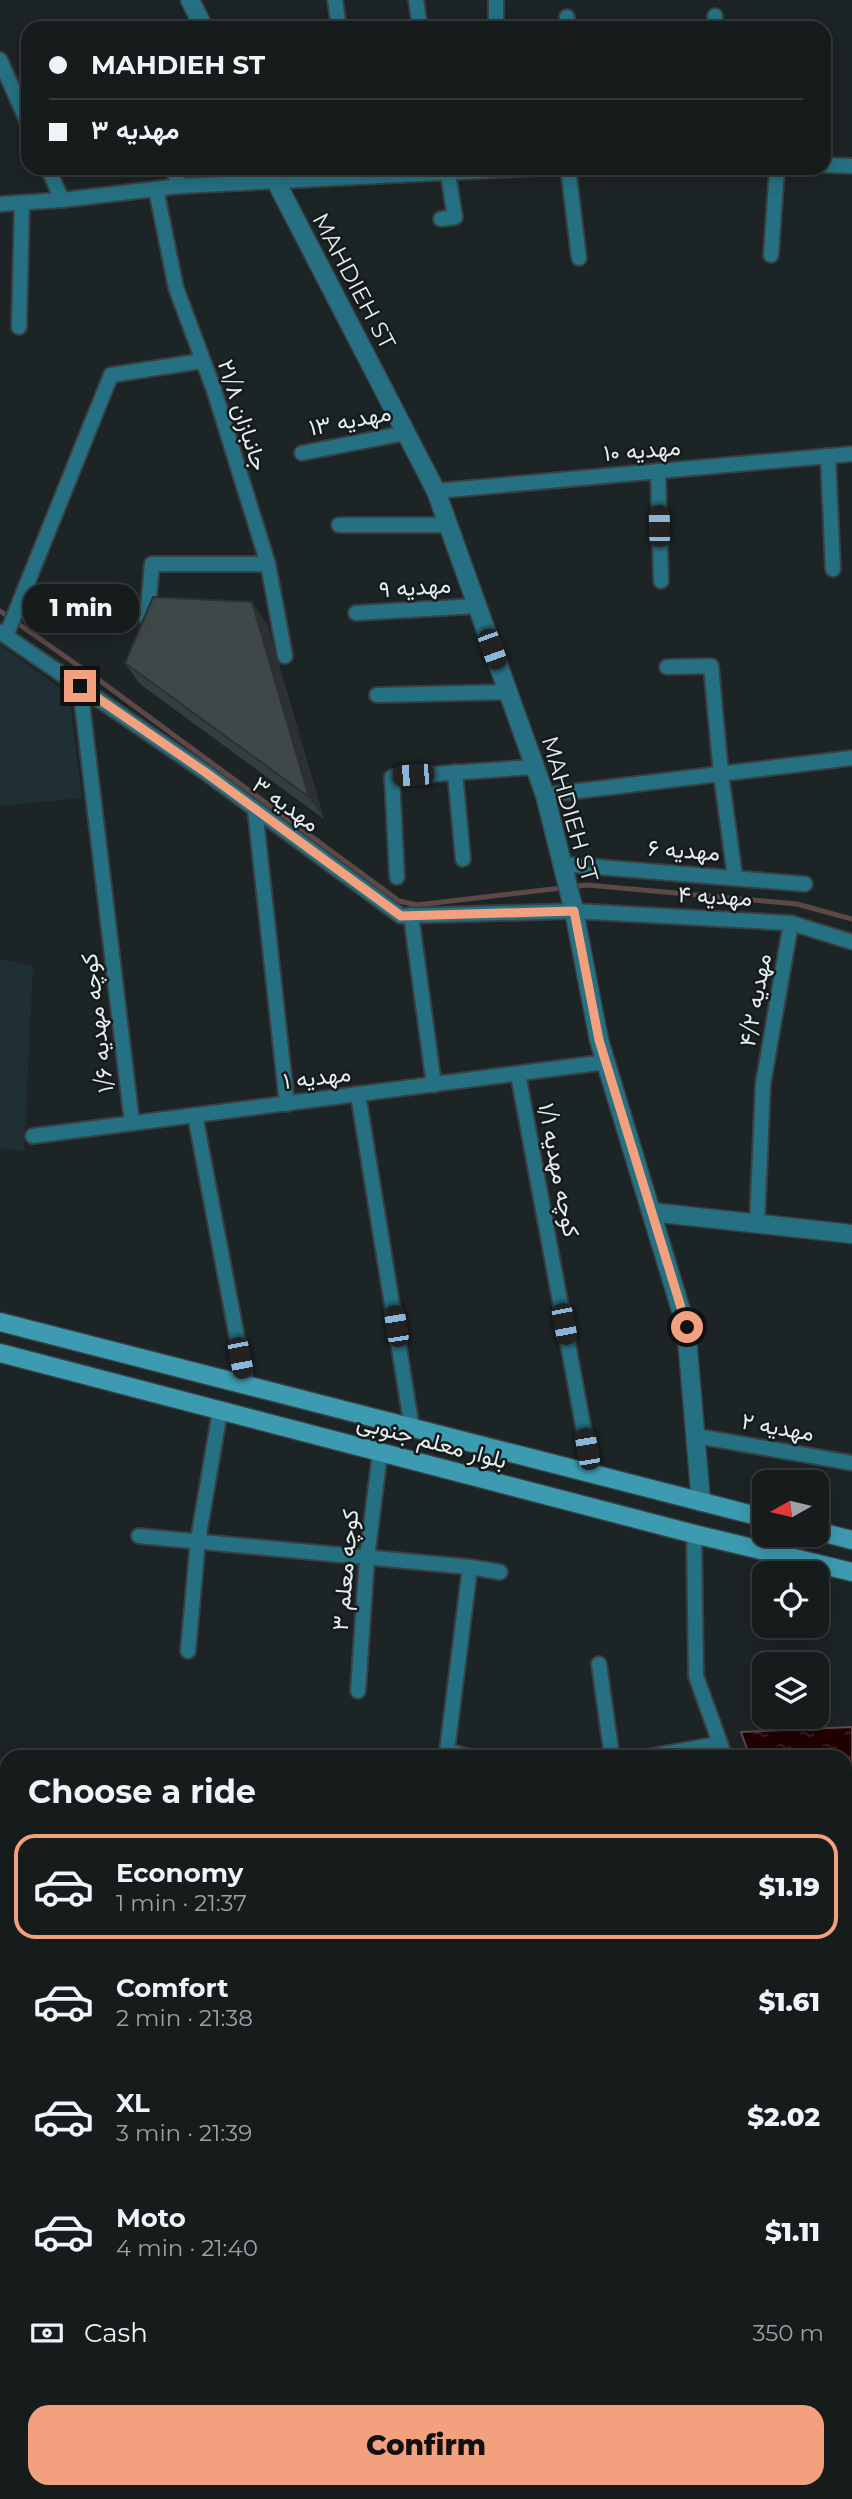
<!DOCTYPE html>
<meta charset="utf-8">
<style>
:root{--surface:#161b1c;--page:#1f2425;--text:#f1f3f6;--muted:#9ea1a3;--line:#35393b;--accent:#f2a07e}
body{margin:0;font-family:Montserrat,Vazirmatn,sans-serif;background:var(--page);color:var(--text);height:100vh;display:flex;flex-direction:column;font-size:26px;white-space:nowrap}
*{box-sizing:border-box;margin:0}
p{font-size:23px;color:var(--muted)}
.icon{flex:none;width:38px;height:38px;fill:none;stroke:currentColor;stroke-width:2;stroke-linecap:round;stroke-linejoin:round}
.map{position:relative;flex:1;overflow:hidden}
.drawer{position:absolute;left:0px;top:1750px;width:852px;height:749px;display:flex;flex-direction:column;background:var(--surface);border-radius:21px 21px 0 0;box-shadow:0 4px 18px #0003,0 0 0 2px var(--line)}
.drawer>*{flex:none}
.top-card{position:absolute;left:21px;top:21px;width:810px;height:154px;border-radius:21px;box-shadow:0 4px 18px #0003,0 0 0 2px var(--line);display:grid;align-content:center;height:154px;padding:0 28px;background:var(--surface)}
.needle{width:46px;rotate:262deg}
.controls{position:absolute;left:752px;top:1470px;display:grid;gap:14px}
.controls a{display:grid;place-items:center;width:77px;height:77px;border-radius:14px;background:var(--surface);box-shadow:0 4px 18px #0003,0 0 0 2px var(--line);font-size:35px}
.end{position:absolute;width:32px;height:32px;margin:-16px;border:9px solid #f2a07e;background:#111;box-shadow:0 0 0 4px #111}
.from{border-radius:50%}
.bubble{position:absolute;height:49px;border-radius:21px;background:var(--surface);box-shadow:0 4px 18px #0003,0 0 0 2px var(--line);font-size:23px;font-weight:800;line-height:49px;text-align:center}
.car{position:absolute;width:21px;height:42px;margin:-21px -10px;border-radius:9px;box-shadow:0 0 5px 2px #0007;background:linear-gradient(#222 24%,#8ab4d8 0 40%,#222 0 76%,#8ab4d8 0 86%,#222 0)}
.top-card b{display:flex;align-items:center;gap:24px;height:66px;font-size:26px}
.top-card b+b{border-top:2px solid var(--line)}
.top-card i{width:18px;height:18px;background:var(--text)}
ul{padding:0;list-style:none}
li{display:flex;align-items:center;gap:21px;height:105px;margin:0 14px 10px;padding:0 14px;border:4px solid transparent;border-radius:21px}
li div{flex:1}
li b{display:block;font-size:26px}
li em{font-style:normal;font-weight:800}
li.on{border-color:var(--accent)}
li>.icon{width:63px;height:63px;stroke-width:1.5}
h2{padding:0 28px;font-size:32px;line-height:84px}
.pay{display:flex;align-items:center;gap:18px;height:77px;padding:0 28px;font-size:26px}
.pay p{margin-inline-start:auto}
.action{display:flex;gap:14px;margin-top:auto;padding:14px 28px}
.action a{flex:1;height:80px;border-radius:21px;background:var(--accent);color:#111;font-size:28px;font-weight:800;line-height:80px;text-align:center}
.map>svg:first-child{display:block}
.built{fill:#202f33}
.water{fill:url(#water-ripples);stroke:#5d4747;stroke-width:2}
.lines{fill:none;stroke-linecap:round;stroke-linejoin:round}
.stream{stroke:#5d4747;stroke-width:5}
.minor-casing{stroke:#394042;stroke-width:18}
.tertiary-casing{stroke:#394042;stroke-width:21}
.secondary-casing{stroke:#394042;stroke-width:21}
.minor{stroke:#257183;stroke-width:14}
.tertiary{stroke:#257183;stroke-width:18}
.secondary{stroke:#3c9bb1;stroke-width:18}
.wall{fill:#363d3f}
.shaded-wall{fill:#2c3233}
.building{fill:#3f4749;stroke:#2c3233;stroke-width:2}
.route{stroke:#f2a07e;stroke-width:9}
.labels{text-anchor:middle;stroke-width:5;stroke-linejoin:round;paint-order:stroke}
.street-label{font-size:23px;fill:#e6ebec;stroke:#141b1d}
</style>
<div class="map">
<svg width="852" height="2499" viewBox="0 0 852 2499">
<defs>
<pattern id="water-ripples" width="26" height="14" patternUnits="userSpaceOnUse" patternTransform="scale(1.75)"><rect width="26" height="14" fill="#220100"/><path d="M2 4q2-2 4 0t4 0M15 11q2-2 4 0t4 0" fill="none" stroke="#422625"/></pattern>
</defs>
<rect width="100%" height="100%" fill="#1d2426"/>
<g class="built">
<path d="M0,645L69,694L82,798L0,806Z"/>
<path d="M0,959L33,966L24,1152L0,1148Z"/>
</g>
<path class="water" d="M852,1727V1834L845,1835V1757H750L741,1732Z"/>
<g class="lines">
<path class="stream" d="M0,611L103,683L399,901L417,905L587,885L797,904L852,919"/>
<defs>
<g id="minor">
<path d="M335,0L339,28"/>
<path d="M416,0L420,28"/>
<path d="M567,17V28"/>
<path d="M496,28V0"/>
<path d="M715,28V16"/>
<path d="M0,60L28,123"/>
<path d="M824,165L852,166"/>
<path d="M48,168L62,200"/>
<path d="M172,168L180,186"/>
<path d="M568,168L579,258"/>
<path d="M156,189L176,288L214,390L268,564L285,656"/>
<path d="M0,204L62,200L180,186L539,168"/>
<path d="M441,219L455,217L447,168"/>
<path d="M771,255L777,168"/>
<path d="M19,327L22,203"/>
<path d="M302,453L406,433"/>
<path d="M828,456L833,569"/>
<path d="M658,471L661,581"/>
<path d="M436,491L852,454"/>
<path d="M339,525H448"/>
<path d="M356,613L477,606"/>
<path d="M147,619L152,564H268"/>
<path d="M0,632L205,772L401,916L574,911L791,923L852,942"/>
<path d="M6,636L111,375L202,361"/>
<path d="M667,667L711,666L721,774L735,877"/>
<path d="M80,686L132,1123"/>
<path d="M377,695L508,692"/>
<path d="M455,772L463,859"/>
<path d="M545,795L852,758"/>
<path d="M255,809L287,1104"/>
<path d="M561,864L805,884"/>
<path d="M397,877L392,777L534,767"/>
<path d="M411,915L434,1085"/>
<path d="M518,1074L592,1474"/>
<path d="M358,1094L412,1428"/>
<path d="M195,1115L246,1385"/>
<path d="M33,1136L606,1062"/>
<path d="M757,1224L763,1084L791,923"/>
<path d="M696,1436L852,1463"/>
<path d="M694,1534L696,1676L725,1757"/>
<path d="M139,1536L470,1567L447,1751L470,1757"/>
<path d="M470,1567L500,1572"/>
<path d="M188,1651L198,1540L220,1411"/>
<path d="M599,1664L612,1757"/>
<path d="M358,1691L367,1558L380,1453"/>
<path d="M646,1757L718,1744"/>
<path d="M845,1964H852"/>
<path d="M0,2001L7,1981"/>
<path d="M0,2019L7,2021"/>
<path d="M845,2114L852,2133"/>
<path d="M0,2139L7,2140"/>
<path d="M0,2264L7,2266"/>
<path d="M0,2444L7,2447"/>
<path d="M140,2492L159,2499"/>
<path d="M115,2499L118,2492"/>
<path d="M476,2499V2492"/>
<path d="M620,2499L621,2492"/>
</g>
<g id="tertiary">
<path d="M190,0L204,28"/>
<path d="M269,168L436,491L545,795L574,911L599,1040L686,1327L701,1502"/>
<path d="M651,1212L852,1234"/>
<path d="M845,2408L852,2406"/>
<path d="M0,2421H7"/>
<path d="M768,2499L771,2492"/>
</g>
<g id="secondary">
<path d="M0,1322L765,1518"/>
<path d="M0,1353L694,1534L852,1572"/>
<path d="M817,1531L852,1540"/>
</g>
</defs>
<use href="#minor" class="minor-casing"/>
<use href="#tertiary" class="tertiary-casing"/>
<use href="#secondary" class="secondary-casing"/>
<use href="#minor" class="minor"/>
<use href="#tertiary" class="tertiary"/>
<use href="#secondary" class="secondary"/>
</g>
<path class="wall" d="M267,624L324,819L140,684L125,663Z"/>
<path class="shaded-wall" d="M252,602L267,624L324,819L309,797Z"/>
<path class="building" d="M153,597L252,602L309,797L125,663Z"/>
<g class="lines">
<path class="route" d="M80,686L205,772L401,916L574,911L599,1040L687,1327"/>
</g>
<g class="labels">
<g class="street-label">
<text transform="translate(354 281) rotate(62)" y="8">MAHDIEH ST</text>
<text transform="translate(243 415) rotate(72)" y="8">جانبازان ۲۱/۸</text>
<text transform="translate(350 420) rotate(-11)" y="8">مهدیه ۱۳</text>
<text transform="translate(642 450) rotate(-5)" y="8">مهدیه ۱۰</text>
<text transform="translate(415 587) rotate(-4)" y="8">مهدیه ۹</text>
<text transform="translate(286 804) rotate(36)" y="8">مهدیه ۳</text>
<text transform="translate(570 809) rotate(74)" y="8">MAHDIEH ST</text>
<text transform="translate(684 850) rotate(4)" y="8">مهدیه ۶</text>
<text transform="translate(715 896) rotate(3)" y="8">مهدیه ۴</text>
<text transform="translate(755 1000) rotate(-80)" y="8">مهدیه ۴/۲</text>
<text transform="translate(97 1023) rotate(-97)" y="8">کوچه مهدیه ۱/۶</text>
<text transform="translate(317 1077) rotate(-7)" y="8">مهدیه ۱</text>
<text transform="translate(559 1170) rotate(79)" y="8">کوچه مهدیه ۱/۱</text>
<text transform="translate(778 1427) rotate(10)" y="8">مهدیه ۲</text>
<text transform="translate(432 1441) rotate(15)" y="8">بلوار معلم جنوبی</text>
<text transform="translate(345 1570) rotate(-85)" y="8">کوچه معلم ۳</text>
</g>
</g>
</svg>
<div class="controls">
<a><svg class="needle" viewBox="-14 -14 28 28"><path d="M0-13l5 13h-10z" fill="#e53935"/><path d="M0 13l5-13h-10z" fill="#9ea1a3"/></svg></a>
<a><svg class="icon" aria-label="locate" viewBox="0 0 24 24"><circle cx="12" cy="12" r="6"/><path d="M12 2v4M12 18v4M2 12h4M18 12h4"/></svg></a>
<a><svg class="icon" aria-label="layers" viewBox="0 0 24 24"><path d="M12 4l9 5-9 5-9-5zM3 14l9 5 9-5"/></svg></a>
</div>
<i class="end from" style="left:687px;top:1327px"></i>
<i class="end" style="left:80px;top:686px"></i>
<div class="bubble" style="left:23px;top:584px;width:116px">1 min</div>
<i class="car" style="left:659px;top:526px;rotate:359deg"></i>
<i class="car" style="left:492px;top:649px;rotate:160deg"></i>
<i class="car" style="left:413px;top:775px;rotate:266deg"></i>
<i class="car" style="left:564px;top:1324px;rotate:169deg"></i>
<i class="car" style="left:396px;top:1326px;rotate:351deg"></i>
<i class="car" style="left:240px;top:1358px;rotate:169deg"></i>
<i class="car" style="left:587px;top:1449px;rotate:350deg"></i>
<div class="top-card">
<b><i class="from"></i>MAHDIEH ST</b>
<b><i></i>مهدیه ۳</b>
</div>
<section class="drawer">
<h2>Choose a ride</h2>
<ul>
<li class="on"><svg class="icon" aria-label="car" viewBox="0 0 24 24"><path d="M5 17H2v-5l4-1 3-4h7l3 4 3 1v5h-3M9 17h6M6 11h13"/><circle cx="7" cy="17" r="2"/><circle cx="17" cy="17" r="2"/></svg><div><b>Economy</b><p>1 min · 21:37</p></div><em>$1.19</em></li>
<li><svg class="icon" aria-label="car" viewBox="0 0 24 24"><path d="M5 17H2v-5l4-1 3-4h7l3 4 3 1v5h-3M9 17h6M6 11h13"/><circle cx="7" cy="17" r="2"/><circle cx="17" cy="17" r="2"/></svg><div><b>Comfort</b><p>2 min · 21:38</p></div><em>$1.61</em></li>
<li><svg class="icon" aria-label="car" viewBox="0 0 24 24"><path d="M5 17H2v-5l4-1 3-4h7l3 4 3 1v5h-3M9 17h6M6 11h13"/><circle cx="7" cy="17" r="2"/><circle cx="17" cy="17" r="2"/></svg><div><b>XL</b><p>3 min · 21:39</p></div><em>$2.02</em></li>
<li><svg class="icon" aria-label="car" viewBox="0 0 24 24"><path d="M5 17H2v-5l4-1 3-4h7l3 4 3 1v5h-3M9 17h6M6 11h13"/><circle cx="7" cy="17" r="2"/><circle cx="17" cy="17" r="2"/></svg><div><b>Moto</b><p>4 min · 21:40</p></div><em>$1.11</em></li>
</ul>
<div class="pay"><svg class="icon" aria-label="cash" viewBox="0 0 24 24"><path d="M3 7h18v10H3z"/><circle cx="12" cy="12" r="2"/></svg>Cash<p>350 m</p></div>
<div class="action"><a>Confirm</a></div>
</section>
</div>
